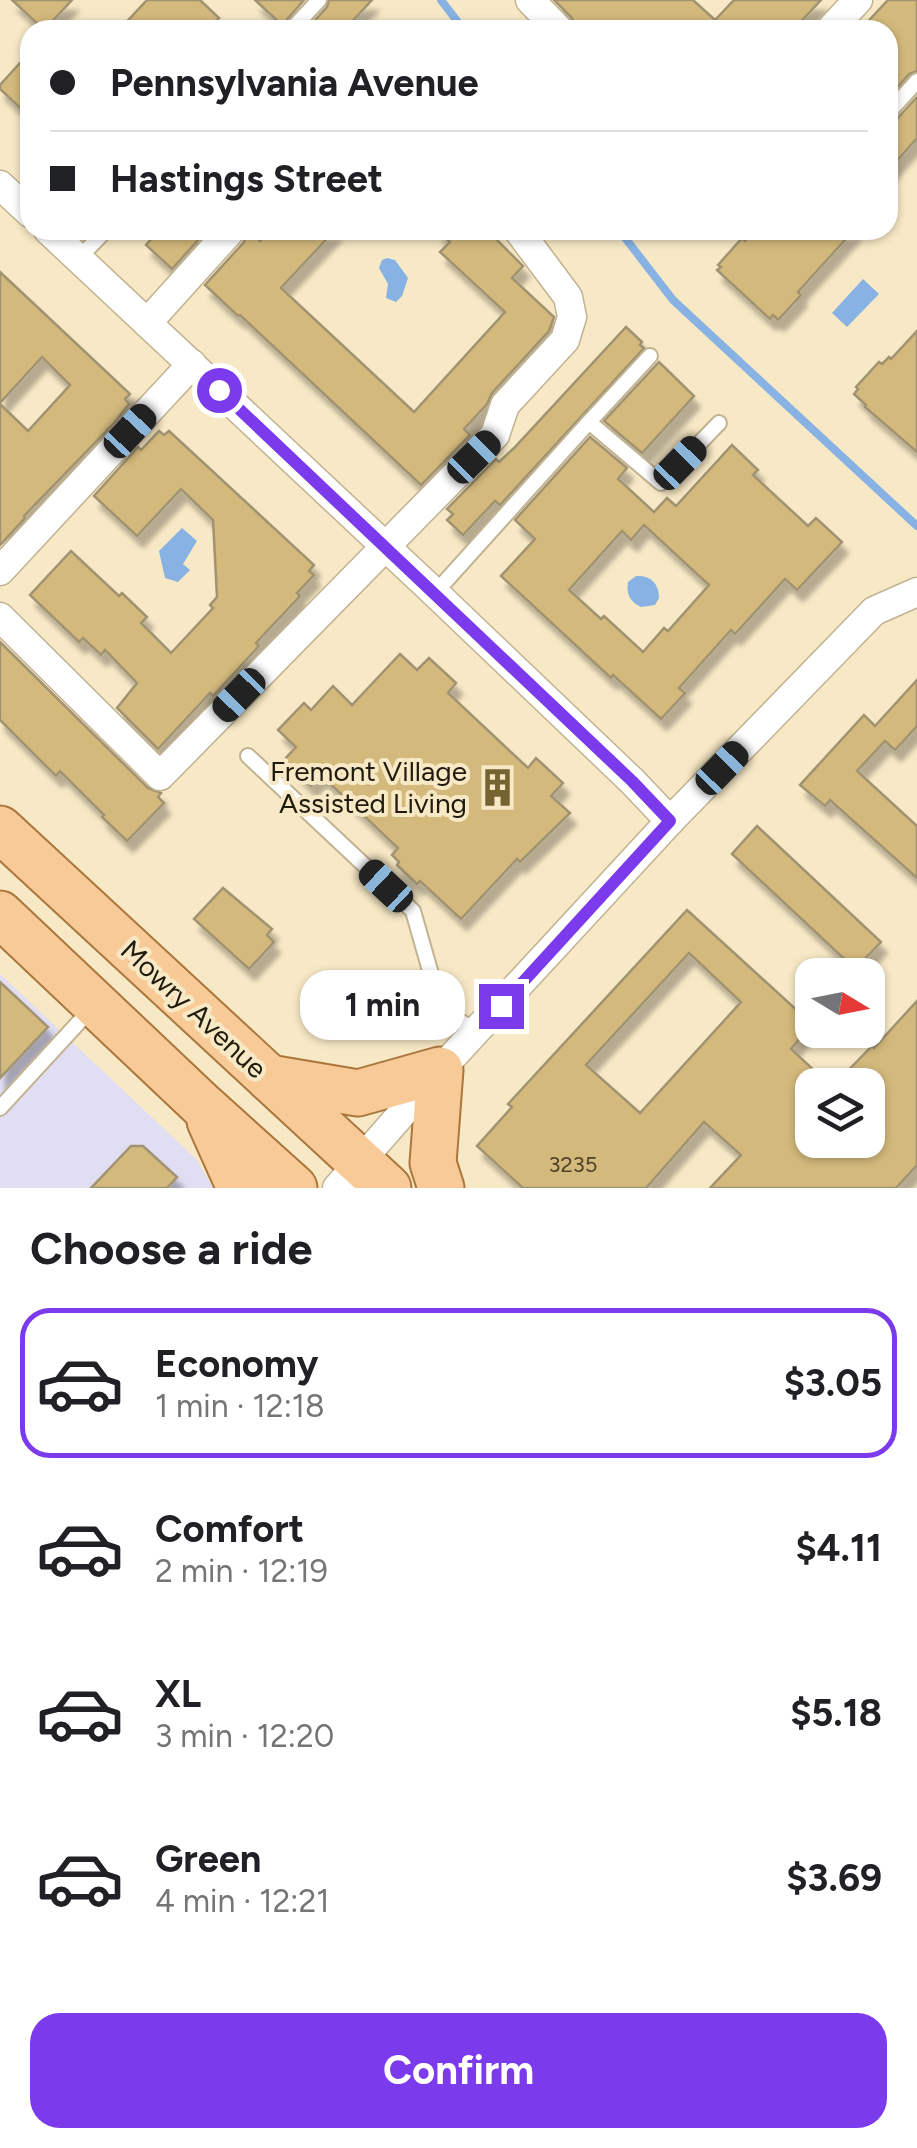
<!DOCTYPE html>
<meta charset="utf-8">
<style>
:root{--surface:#fff;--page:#f2f2f2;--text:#202124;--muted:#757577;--line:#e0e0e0;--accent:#7c3aed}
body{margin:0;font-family:Figtree,sans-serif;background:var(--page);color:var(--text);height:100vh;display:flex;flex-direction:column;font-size:38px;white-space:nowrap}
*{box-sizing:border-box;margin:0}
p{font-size:32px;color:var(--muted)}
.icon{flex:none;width:55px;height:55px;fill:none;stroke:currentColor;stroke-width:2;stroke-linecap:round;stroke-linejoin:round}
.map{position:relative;height:1188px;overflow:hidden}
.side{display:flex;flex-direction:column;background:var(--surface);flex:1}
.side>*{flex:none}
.hud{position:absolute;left:20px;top:20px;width:878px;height:220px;border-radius:30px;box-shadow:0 2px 8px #0004;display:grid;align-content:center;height:220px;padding:0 30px;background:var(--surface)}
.needle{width:65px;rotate:100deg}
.fabs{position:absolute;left:795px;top:958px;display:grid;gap:20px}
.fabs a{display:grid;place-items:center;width:90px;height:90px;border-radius:20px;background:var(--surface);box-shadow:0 2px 8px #0004;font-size:50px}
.end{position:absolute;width:45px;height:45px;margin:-22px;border:12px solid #7c3aed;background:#fff;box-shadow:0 0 0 5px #fff}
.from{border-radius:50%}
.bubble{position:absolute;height:70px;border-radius:30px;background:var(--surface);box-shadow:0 2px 8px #0004;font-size:32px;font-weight:700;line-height:70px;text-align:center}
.car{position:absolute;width:30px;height:60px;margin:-30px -15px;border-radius:12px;box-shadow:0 0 8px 2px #0007;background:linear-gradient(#222 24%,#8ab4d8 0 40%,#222 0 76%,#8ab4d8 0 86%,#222 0)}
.hud b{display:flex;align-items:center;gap:35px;height:95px;font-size:38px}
.hud b+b{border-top:2px solid var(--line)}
.hud i{width:25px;height:25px;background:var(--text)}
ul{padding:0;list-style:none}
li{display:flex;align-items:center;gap:30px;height:150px;margin:0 20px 15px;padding:0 10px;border:5px solid transparent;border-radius:30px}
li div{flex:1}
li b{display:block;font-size:38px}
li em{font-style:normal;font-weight:700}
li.selected{border-color:var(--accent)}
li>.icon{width:90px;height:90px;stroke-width:1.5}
h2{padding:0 30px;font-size:45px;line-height:120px}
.button{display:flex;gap:20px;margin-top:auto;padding:20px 30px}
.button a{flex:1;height:115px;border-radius:30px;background:var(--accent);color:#fff;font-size:40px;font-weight:700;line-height:115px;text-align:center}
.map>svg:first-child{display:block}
.commercial{fill:#e1ddf3}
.water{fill:#87b2e3}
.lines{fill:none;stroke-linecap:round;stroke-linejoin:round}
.stream{stroke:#87b2e3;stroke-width:8}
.building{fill:#d3b97c;stroke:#a19372;stroke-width:2.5;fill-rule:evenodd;filter:url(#shadow)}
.service-casing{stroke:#c1b291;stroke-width:18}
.minor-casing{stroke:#c1b291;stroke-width:31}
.primary-casing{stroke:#aa763b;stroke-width:49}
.service{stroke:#fff;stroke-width:14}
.minor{stroke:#fff;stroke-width:28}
.primary{stroke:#f8ca98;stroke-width:45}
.route{stroke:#7c3aed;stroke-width:12}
.labels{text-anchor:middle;stroke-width:8;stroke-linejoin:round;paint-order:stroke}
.number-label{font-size:22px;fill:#4e422a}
.poi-label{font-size:28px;fill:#211b0e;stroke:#f8e9c6;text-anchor:end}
.street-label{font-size:28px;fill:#211b0e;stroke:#f8e9c6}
</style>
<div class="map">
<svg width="917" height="1188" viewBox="0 0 917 1188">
<defs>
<filter id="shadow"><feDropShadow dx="6" dy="11" stdDeviation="2.5" flood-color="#0004"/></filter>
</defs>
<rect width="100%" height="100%" fill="#f8e9c6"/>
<path class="commercial" d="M0,974L197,1160L213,1188H0Z"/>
<g class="water">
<path d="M387,258L395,260L408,278L402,296L396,302L386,298L388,284L379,268L382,260Z"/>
<path d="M863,279L879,294L847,327L832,313Z"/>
<path d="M182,528L197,541L183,564L190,570L178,582L165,578L159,551Z"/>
<path d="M636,576C650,575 659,583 659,598L655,605L641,607C630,602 626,594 628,582Z"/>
</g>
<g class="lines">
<g class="stream">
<path d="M441,0L464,30"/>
<path d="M619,230L673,300L917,526"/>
</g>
</g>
<g class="building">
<path d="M12,0H72L44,30Z"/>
<path d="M147,0H200L219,18L208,30H119Z"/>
<path d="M255,0H304L282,25Z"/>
<path d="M329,0H372L344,30H306L327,7Z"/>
<path d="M554,0H693L715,20L734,0H821L793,30H577L572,18Z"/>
<path d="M888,0H917V71L909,74L888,98V30H860Z"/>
<path d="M30,52V117L0,89V85Z"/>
<path d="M917,97V138L888,171V123L896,120Z"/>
<path d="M159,230H207L172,269L146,245Z"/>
<path d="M248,230L260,241L270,230H335L281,288L414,412L505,312L440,252L450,242L437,230H487L523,266L512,278L554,317L549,331L492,393L487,404L464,429L470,435L421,485L240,315L238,316L205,285L244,242Z"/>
<path d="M755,230H854L806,283L798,292L801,295L778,320L773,315L770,319L717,270L721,267L718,265L742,238L745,241Z"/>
<path d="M0,272L130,394L125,399L129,404L114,423L24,516L25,518L0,545V404L28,431L70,385L42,357L0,403Z"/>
<path d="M626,327L642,342L640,345L644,348L500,505L495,501L463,535L447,520L453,514L447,509L496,459L499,462L514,448Z"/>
<path d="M917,331V452L865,407L866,405L854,394L858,389L856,387L879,362L882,364L889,357L891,359Z"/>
<path d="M659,362L694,396L642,453L604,421Z"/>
<path d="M159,431L164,435L169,431L314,565L309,571L314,575L297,593L300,596L256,643L259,646L213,696L210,693L158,749L117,708L137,683L105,650L101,655L83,638L79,642L30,595L71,551L119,596L122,593L147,617L141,623L171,653L213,608L210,605L217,597L213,520L181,489L137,536L94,496L138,447L141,450Z"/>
<path d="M590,437L627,468L618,479L654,512L667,498L676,506L732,445L758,470L753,475L808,526L816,518L842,542L797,590L785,579L735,634L731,630L679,688L685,693L661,719L613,675L611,678L501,576L535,539L515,520ZM644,525L709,585L668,631L664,628L643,652L604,616L601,619L569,590L622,531L631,540Z"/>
<path d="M0,642L148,788L161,793L158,797L164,803L127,841L102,817L104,815L60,771L56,776L0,720Z"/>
<path d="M400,654L417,670L429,658L456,683L448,693L528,768L536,758L563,783L551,796L570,813L520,862L517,859L461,919L420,881L417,884L397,865L399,862L392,855L398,848L321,775L311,786L284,760L296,747L278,730L304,703L311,710L333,686L352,705Z"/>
<path d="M917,680V726L895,750L885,741L857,771L917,826V878L830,800L825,806L800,785L864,715L875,726Z"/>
<path d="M757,826L881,942L855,969L732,854Z"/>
<path d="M223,888L272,929L267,935L274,942L249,969L194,919Z"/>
<path d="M687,910L812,1024L791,1049L830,1085H812V1140H868V1085H834L872,1046L874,1048L917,1001V1165L896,1188H710L741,1155L704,1122L646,1188H523L477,1146L512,1107L508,1104ZM689,953L741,1002L640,1113L586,1065Z"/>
<path d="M0,982L48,1027L0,1078Z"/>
<path d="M131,1146H143L177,1177L167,1188H91Z"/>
</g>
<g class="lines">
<defs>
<g id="service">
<path d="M291,30L319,0"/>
<path d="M888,113L917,81"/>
<path d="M78,259L106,230"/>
<path d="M589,422L650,356"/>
<path d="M435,593L589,422L661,483L719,423"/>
<path d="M248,756L413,911L441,1009L477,1032"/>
<path d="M0,1108L91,1009"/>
</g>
<g id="minor">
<path d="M530,0L559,30"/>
<path d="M830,30L858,0"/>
<path d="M0,185L30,213"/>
<path d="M48,230L435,593L632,781L670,821"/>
<path d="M147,323L231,230"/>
<path d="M0,571L192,364"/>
<path d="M0,617L160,776L495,435L505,405L565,340L572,317L568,297L518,230"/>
<path d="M337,1188L440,1070L670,821L874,611L917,592"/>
</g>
<g id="primary">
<path d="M0,829L388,1188"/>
<path d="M0,914L203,1106L294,1188"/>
<path d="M269,1078L358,1093L440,1070L433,1163L441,1188"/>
<path d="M210,1121L240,1188"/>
</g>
</defs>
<use href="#service" class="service-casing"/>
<use href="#minor" class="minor-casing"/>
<use href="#primary" class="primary-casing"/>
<use href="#service" class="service"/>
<use href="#minor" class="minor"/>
<use href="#primary" class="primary"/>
</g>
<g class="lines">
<path class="route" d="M219,390L632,781L670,821L501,1006"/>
</g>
<defs>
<symbol id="building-bare" viewBox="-9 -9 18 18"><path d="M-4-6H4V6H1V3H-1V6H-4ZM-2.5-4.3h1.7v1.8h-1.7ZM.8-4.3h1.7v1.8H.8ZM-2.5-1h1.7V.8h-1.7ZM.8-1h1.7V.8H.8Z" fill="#766332" stroke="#f8e9c6" stroke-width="2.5" paint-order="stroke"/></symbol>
</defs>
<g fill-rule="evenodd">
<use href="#building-bare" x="470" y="760" width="55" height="55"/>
</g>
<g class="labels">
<g class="number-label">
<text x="573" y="1172">3235</text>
</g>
<g class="poi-label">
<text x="467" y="781">Fremont Village<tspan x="467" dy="32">Assisted Living</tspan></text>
</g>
<g class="street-label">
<text transform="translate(194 1009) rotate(43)" y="10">Mowry Avenue</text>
</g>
</g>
</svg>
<div class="fabs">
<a><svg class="needle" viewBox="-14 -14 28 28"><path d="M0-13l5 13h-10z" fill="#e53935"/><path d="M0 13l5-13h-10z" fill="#757577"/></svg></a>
<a><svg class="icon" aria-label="layers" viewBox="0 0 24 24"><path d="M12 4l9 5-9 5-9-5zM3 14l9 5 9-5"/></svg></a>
</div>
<i class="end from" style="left:219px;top:390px"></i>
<i class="end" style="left:501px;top:1006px"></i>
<div class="bubble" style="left:300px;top:970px;width:165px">1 min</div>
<i class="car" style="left:130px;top:431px;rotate:43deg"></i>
<i class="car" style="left:474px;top:457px;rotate:45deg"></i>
<i class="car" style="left:680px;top:463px;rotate:44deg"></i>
<i class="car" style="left:239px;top:695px;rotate:224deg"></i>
<i class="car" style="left:722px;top:768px;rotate:44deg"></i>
<i class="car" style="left:386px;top:886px;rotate:313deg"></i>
<div class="hud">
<b><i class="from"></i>Pennsylvania Avenue</b>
<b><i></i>Hastings Street</b>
</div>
</div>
<section class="side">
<h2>Choose a ride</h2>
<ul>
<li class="selected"><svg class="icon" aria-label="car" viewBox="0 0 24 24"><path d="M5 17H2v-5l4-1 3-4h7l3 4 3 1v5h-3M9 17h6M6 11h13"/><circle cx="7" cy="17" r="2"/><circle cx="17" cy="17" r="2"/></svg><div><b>Economy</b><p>1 min · 12:18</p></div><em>$3.05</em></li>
<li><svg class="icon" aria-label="car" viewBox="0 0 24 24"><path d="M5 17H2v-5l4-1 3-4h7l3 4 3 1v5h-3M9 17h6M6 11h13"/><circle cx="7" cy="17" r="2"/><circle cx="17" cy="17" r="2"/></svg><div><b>Comfort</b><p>2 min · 12:19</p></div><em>$4.11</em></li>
<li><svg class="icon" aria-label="car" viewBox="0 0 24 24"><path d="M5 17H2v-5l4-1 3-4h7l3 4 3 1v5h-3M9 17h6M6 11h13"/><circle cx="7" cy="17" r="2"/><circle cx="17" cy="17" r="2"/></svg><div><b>XL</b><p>3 min · 12:20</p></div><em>$5.18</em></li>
<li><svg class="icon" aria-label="car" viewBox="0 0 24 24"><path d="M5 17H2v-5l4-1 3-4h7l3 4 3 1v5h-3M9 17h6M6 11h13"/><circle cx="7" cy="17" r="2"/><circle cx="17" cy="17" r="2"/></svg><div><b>Green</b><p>4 min · 12:21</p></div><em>$3.69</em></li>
</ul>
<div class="button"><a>Confirm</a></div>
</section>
